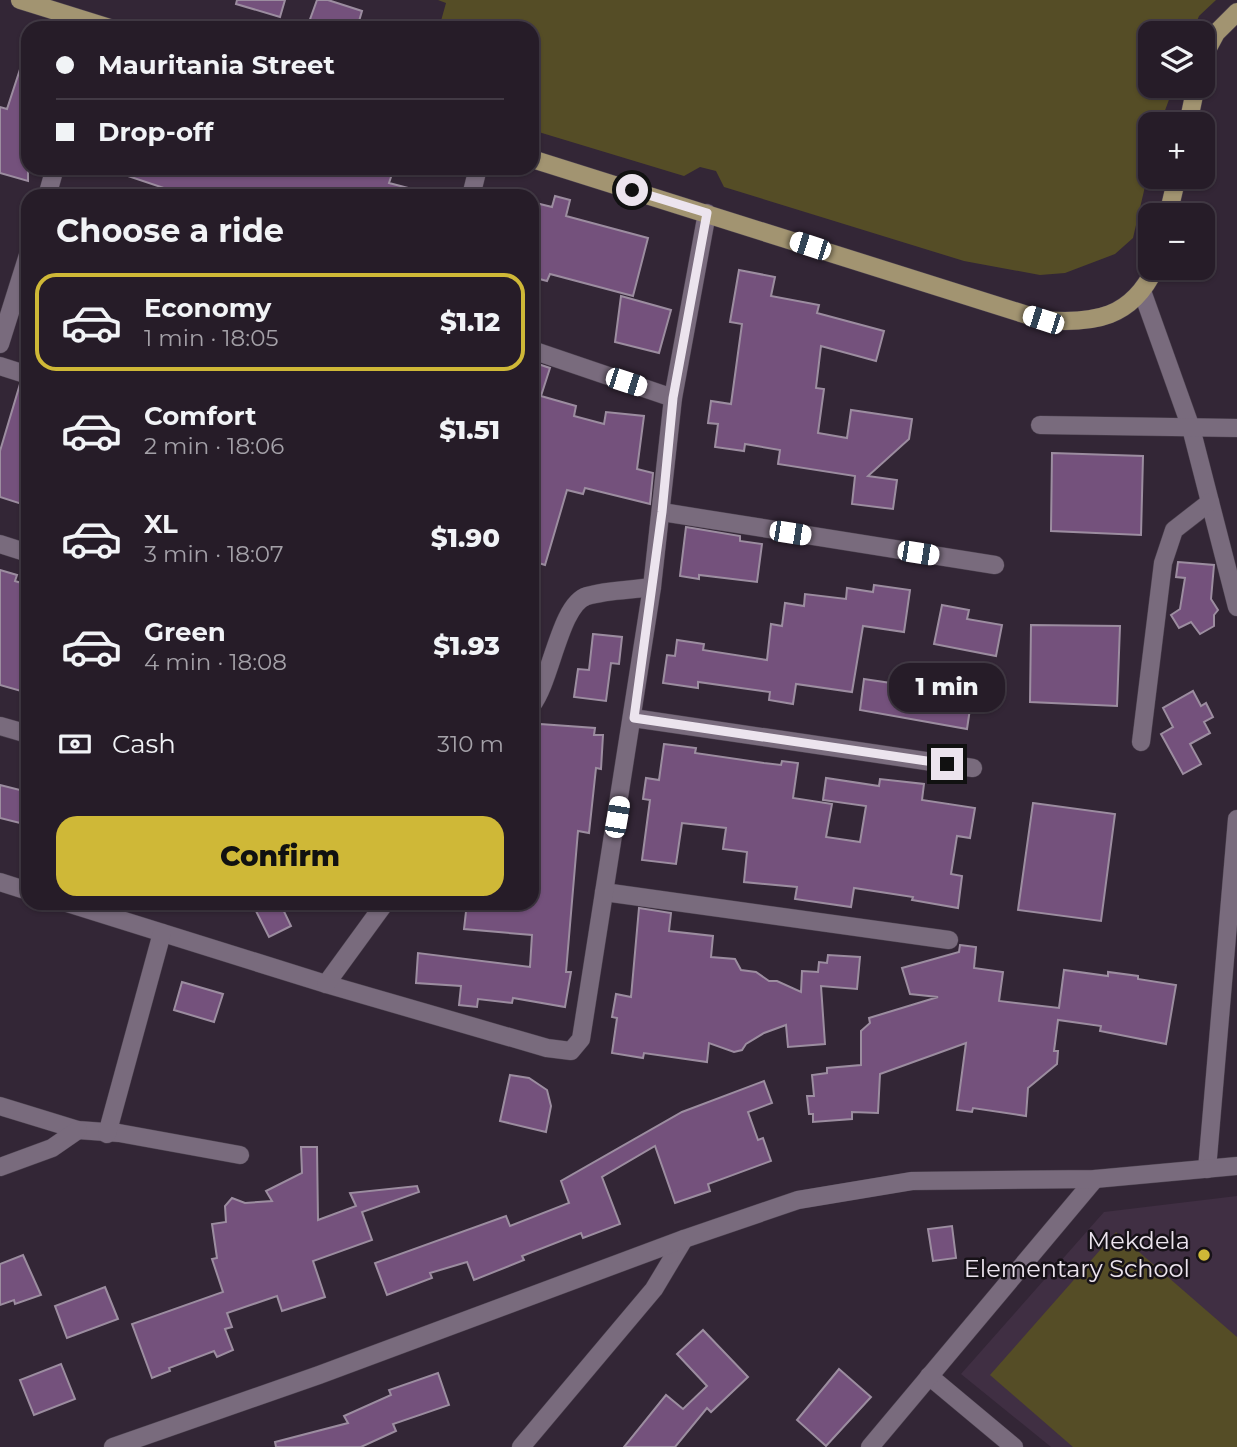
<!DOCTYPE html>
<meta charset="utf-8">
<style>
:root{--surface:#261c28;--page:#322934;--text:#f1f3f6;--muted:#a4a1a8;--line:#423a45;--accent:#cfb837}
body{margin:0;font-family:Montserrat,sans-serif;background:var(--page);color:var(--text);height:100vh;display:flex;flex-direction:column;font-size:26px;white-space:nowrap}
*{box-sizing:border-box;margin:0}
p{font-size:23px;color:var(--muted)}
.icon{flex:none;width:38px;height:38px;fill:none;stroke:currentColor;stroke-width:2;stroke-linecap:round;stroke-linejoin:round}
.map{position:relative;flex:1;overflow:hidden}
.sheet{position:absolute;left:21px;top:189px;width:518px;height:721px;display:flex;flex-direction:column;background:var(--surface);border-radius:21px;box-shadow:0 2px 5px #0004,0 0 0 2px var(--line)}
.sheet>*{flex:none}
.banner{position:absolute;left:21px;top:21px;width:518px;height:154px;border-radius:21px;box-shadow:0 2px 5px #0004,0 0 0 2px var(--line);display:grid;align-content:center;height:154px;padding:0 35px;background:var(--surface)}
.buttons{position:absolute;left:1138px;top:21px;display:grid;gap:14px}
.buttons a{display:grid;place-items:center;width:77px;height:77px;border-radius:14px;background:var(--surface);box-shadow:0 2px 5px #0004,0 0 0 2px var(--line);font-size:35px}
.end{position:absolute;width:32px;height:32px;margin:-16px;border:9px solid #ece4ee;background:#111;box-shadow:0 0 0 4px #111}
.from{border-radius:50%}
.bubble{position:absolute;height:49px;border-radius:21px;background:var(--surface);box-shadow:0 2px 5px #0004,0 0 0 2px var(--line);font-size:23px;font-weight:800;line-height:49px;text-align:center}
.car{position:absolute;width:21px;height:42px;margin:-21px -10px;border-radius:9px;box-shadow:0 0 5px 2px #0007;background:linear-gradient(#fff 24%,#345 0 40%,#fff 0 76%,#345 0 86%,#fff 0)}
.banner b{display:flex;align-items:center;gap:24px;height:66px;font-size:26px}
.banner b+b{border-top:2px solid var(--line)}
.banner i{width:18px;height:18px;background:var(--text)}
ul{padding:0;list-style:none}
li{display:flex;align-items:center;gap:21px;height:98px;margin:0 14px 10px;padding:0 21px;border:4px solid transparent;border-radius:21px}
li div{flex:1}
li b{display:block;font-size:26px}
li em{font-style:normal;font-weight:800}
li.selected{border-color:var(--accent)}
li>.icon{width:63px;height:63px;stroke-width:1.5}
h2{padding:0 35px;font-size:32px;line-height:84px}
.pay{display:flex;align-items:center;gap:18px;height:77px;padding:0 35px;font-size:26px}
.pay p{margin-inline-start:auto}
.action{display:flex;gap:14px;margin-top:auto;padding:14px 35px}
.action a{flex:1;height:80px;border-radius:21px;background:var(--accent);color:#111;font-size:28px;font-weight:800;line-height:80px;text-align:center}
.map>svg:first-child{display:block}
.built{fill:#402f43}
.green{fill:#554d26}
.building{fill:#74517c;stroke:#9c8da0;stroke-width:2}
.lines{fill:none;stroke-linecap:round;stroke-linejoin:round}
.minor-casing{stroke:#4c424f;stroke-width:19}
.tertiary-casing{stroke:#4c424f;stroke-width:19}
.primary-casing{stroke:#4c424f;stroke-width:19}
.minor{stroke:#796b7d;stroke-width:18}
.tertiary{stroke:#796b7d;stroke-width:18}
.primary{stroke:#a29471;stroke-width:18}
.route{stroke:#ece4ee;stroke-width:9}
.poi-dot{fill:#cfb837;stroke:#171218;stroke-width:2.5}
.labels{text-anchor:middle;stroke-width:5;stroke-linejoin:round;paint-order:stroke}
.poi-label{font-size:24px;fill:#ece4ee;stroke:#171218;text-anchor:end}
</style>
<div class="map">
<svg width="1237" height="1447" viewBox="0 0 1237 1447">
<rect width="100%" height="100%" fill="#332636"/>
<path class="built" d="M1237,1196V1447H1051L961,1374L1104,1212Z"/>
<g class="green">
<path d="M438,0H1216L1199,16L1192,33H1150V86H1174L1160,124H1150V165L1133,238L1115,254L1065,273L1040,275L964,261L724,187L716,171L700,167L684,176L532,130V28H439L446,3Z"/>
<path d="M1116,1232L1237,1337V1447H1073L990,1375Z"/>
</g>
<g class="building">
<path d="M237,0H285L280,17L236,4Z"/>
<path d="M317,0H328L362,11L357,28H317L308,25Z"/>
<path d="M25,54H28V181L0,173V107L7,109Z"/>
<path d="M113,168H394L389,183L420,191V196H174L176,192L113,171Z"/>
<path d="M555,196L570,200L566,216L648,238L633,296L550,274L547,281L532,277V202L552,207Z"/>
<path d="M739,270L775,277L771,296L819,305L817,313L884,331L876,361L821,346L816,388L824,389L818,433L847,438L851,410L912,419L909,439L868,476L897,480L893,509L852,504L855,476L778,464L780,450L745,444L744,451L715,447L718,424L708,423L711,401L731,404L742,324L730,322Z"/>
<path d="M621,296L671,310L659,353L615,342Z"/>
<path d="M532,362L550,368L541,396L576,406L574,416L604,424L606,412L644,416L637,469L653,473L650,504L585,488L583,494L567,490L545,565L532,561Z"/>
<path d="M20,384L28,386V506L0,497V451Z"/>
<path d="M1052,453L1143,456L1141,535L1051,531Z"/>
<path d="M686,527L740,536V541L762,544L757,582L699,575V579L680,576Z"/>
<path d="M1178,562L1214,565L1211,599L1218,610L1214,615V626L1200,634L1191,622L1179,628L1171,615L1180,609L1185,578L1176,577Z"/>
<path d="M0,570L17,575L15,581L28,585V693L0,685Z"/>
<path d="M874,585L910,590L904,632L863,626L852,692L796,684L793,704L769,700L770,692L698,682V688L663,683L667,655L675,656L677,640L704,644L703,650L767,660L771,624L782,626L785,603L804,606L805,594L846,599L847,588L873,592Z"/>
<path d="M942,605L969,610L967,619L1002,625L996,656L934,644Z"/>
<path d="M1031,625L1120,626L1117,706L1030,702Z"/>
<path d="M593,634L622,637L619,664L611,663L606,701L574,697L578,669L589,670Z"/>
<path d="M864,679L972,695L967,729L860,710Z"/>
<path d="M1193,691L1201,706L1206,703L1213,717L1204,722L1210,733L1190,744L1201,764L1183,774L1161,734L1173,727L1163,708Z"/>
<path d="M540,724L595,728L594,735H603L601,769L596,768L589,833L578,831L566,972H571L565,1007L513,998L512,1003L478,999L477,1007L459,1005L461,986L416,983L418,953L530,967L532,935L464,929L467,903H532V739Z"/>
<path d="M664,744L696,748L695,753L764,763L781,765L782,761L798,763L793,798L832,804L826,837L860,842L866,806L823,800L826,778L879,786L880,779L924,784L922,800L975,808L970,838L957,836L951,874L962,876L958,908L912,900L913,897L854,888L851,907L795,899L797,887L744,882L747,852L723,849L726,828L682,823L676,864L642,860L650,800L643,799L646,778L659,780Z"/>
<path d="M0,785L28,792V825L0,818Z"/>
<path d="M1033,803L1115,814L1101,921L1018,910Z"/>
<path d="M252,903H280L291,926L269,937Z"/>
<path d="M639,908L671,913L669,931L713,936L711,957L735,959L741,970L756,972L769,981H777L801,992L802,971L818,972L819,962L827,963L828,955L860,957L857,989L821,986L825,1044L788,1047L786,1025L764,1033L746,1044L742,1050L734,1052L709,1043L707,1062L644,1053L643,1058L612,1053L617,1018L612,1017L616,994L631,997Z"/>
<path d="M960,945L976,947L974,968L1003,972L999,1001L1059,1008L1064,970L1108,976V972L1138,976V979L1176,985L1166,1044L1100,1031L1101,1026L1058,1020L1054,1051H1058L1057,1064L1028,1088L1026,1116L973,1108L972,1112L957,1110L966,1043L880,1074L878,1113L852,1112V1119L813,1122V1114H809L807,1096H814L812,1075L827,1073V1068L861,1065V1031L870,1023L869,1018L938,997L910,994L902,968L959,952Z"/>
<path d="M182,982L223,994L214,1022L174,1010Z"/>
<path d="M510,1075L529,1078L547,1090L551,1106L546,1132L500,1121Z"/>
<path d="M764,1081L772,1103L748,1112L758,1140L763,1138L771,1161L708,1184L710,1191L675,1203L655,1146L602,1177L620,1224L583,1238L581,1233L522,1256L524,1260L474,1280L467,1262L430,1273L432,1278L387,1295L375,1263L506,1216L510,1226L569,1203L561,1181L682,1112Z"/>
<path d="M301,1147H317L318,1220L356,1206L350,1193L417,1186L419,1192L362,1212L372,1240L313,1261L325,1297L282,1311L277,1296L227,1313L232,1327L225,1329L233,1350L217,1357L214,1351L169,1368L170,1371L152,1378L132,1324L223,1292L212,1259L217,1258L212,1224L226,1222L225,1206L232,1198L245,1203L272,1201L266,1191L302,1173Z"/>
<path d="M952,1226L956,1258L933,1261L928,1229Z"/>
<path d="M23,1255L41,1295L15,1304L14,1300L0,1305V1264Z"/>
<path d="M105,1287L118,1319L67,1338L55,1306Z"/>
<path d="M703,1330L748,1377L711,1412L707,1408L675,1447H624L666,1395L683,1409L707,1386L677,1354Z"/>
<path d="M61,1364L75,1399L34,1415L20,1380Z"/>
<path d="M839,1369L871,1397L826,1446L797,1420Z"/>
<path d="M438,1373L449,1405L393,1424L396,1431L361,1447H276L275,1442L348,1423L344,1416L391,1395L389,1390Z"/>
</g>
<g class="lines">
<defs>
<g id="minor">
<path d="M47,196L55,168"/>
<path d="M471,196L478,168"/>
<path d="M1142,291L1191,428L1237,607"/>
<path d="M0,344L28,255"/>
<path d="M532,350L673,398"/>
<path d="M0,366L28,375"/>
<path d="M1040,425L1237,428"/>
<path d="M662,512L995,565"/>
<path d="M0,544L28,553"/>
<path d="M532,705C551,681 560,604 587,596C607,590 632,590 652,587"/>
<path d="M633,718L973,768"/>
<path d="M0,726L28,734"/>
<path d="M1141,742L1163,563L1174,530L1210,502"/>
<path d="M0,882L28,891"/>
<path d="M604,892L949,940"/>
<path d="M67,903L326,984L547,1048L571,1051L581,1039L652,587L673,398L707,213"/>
<path d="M326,984L385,903"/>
<path d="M0,1106L78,1130L119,1133L240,1155"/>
<path d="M107,1134L162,933"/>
<path d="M0,1167L52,1148L78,1130"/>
<path d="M1207,1169L1237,819"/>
<path d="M929,1376L1014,1447"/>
<path d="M521,1447L654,1289L684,1239"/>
<path d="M870,1447L1095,1179"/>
</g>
<path id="tertiary" d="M113,1447L319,1375L684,1239L798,1200L912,1181L1095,1179L1237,1166"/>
<g id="primary">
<path d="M20,0L110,28"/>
<path d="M1202,59L1216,33L1237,12"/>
<path d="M1188,124L1196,86"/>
<path d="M532,159L1043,320C1094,324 1132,318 1155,268"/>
<path d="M1168,215L1177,177"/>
</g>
</defs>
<use href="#minor" class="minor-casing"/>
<use href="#tertiary" class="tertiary-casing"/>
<use href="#primary" class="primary-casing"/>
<use href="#minor" class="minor"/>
<use href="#tertiary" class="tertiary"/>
<use href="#primary" class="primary"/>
</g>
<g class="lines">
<path class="route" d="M632,190L707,213L673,398L662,512L634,718L947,764"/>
</g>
<circle class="poi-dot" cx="1204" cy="1255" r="7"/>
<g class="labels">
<g class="poi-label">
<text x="1190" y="1249">Mekdela<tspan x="1190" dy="28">Elementary School</tspan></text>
</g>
</g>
</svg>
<div class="buttons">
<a><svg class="icon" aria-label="layers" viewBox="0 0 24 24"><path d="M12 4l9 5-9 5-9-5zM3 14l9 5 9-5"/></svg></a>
<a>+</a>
<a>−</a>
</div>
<i class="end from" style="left:632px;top:190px"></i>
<i class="end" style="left:947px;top:764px"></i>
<div class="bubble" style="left:889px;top:663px;width:116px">1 min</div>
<i class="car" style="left:810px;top:246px;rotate:288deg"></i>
<i class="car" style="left:1043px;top:320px;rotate:288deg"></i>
<i class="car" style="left:626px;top:382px;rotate:108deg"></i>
<i class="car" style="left:790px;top:533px;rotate:99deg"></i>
<i class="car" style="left:918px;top:553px;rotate:99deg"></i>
<i class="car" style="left:617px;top:817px;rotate:10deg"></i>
<div class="banner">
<b><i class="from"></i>Mauritania Street</b>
<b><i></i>Drop-off</b>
</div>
<section class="sheet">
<h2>Choose a ride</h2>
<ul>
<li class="selected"><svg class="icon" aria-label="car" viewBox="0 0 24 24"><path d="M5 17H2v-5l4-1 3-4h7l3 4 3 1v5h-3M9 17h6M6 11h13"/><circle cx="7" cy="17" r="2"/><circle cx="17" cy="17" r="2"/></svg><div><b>Economy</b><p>1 min · 18:05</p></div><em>$1.12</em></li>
<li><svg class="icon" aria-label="car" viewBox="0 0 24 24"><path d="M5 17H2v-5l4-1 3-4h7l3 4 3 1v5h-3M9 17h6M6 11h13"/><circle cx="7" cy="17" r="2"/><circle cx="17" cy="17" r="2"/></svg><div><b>Comfort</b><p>2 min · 18:06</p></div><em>$1.51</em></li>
<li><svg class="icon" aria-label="car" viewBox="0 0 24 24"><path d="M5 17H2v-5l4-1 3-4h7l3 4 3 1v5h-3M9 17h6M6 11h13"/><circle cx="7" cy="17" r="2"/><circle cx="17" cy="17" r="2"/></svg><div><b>XL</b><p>3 min · 18:07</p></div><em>$1.90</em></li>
<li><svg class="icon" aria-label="car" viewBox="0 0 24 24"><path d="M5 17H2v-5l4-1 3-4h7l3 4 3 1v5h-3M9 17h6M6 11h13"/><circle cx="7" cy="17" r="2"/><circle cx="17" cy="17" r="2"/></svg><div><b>Green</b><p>4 min · 18:08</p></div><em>$1.93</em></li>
</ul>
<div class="pay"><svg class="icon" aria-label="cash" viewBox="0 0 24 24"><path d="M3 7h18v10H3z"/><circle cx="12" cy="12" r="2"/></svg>Cash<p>310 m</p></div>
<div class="action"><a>Confirm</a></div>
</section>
</div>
